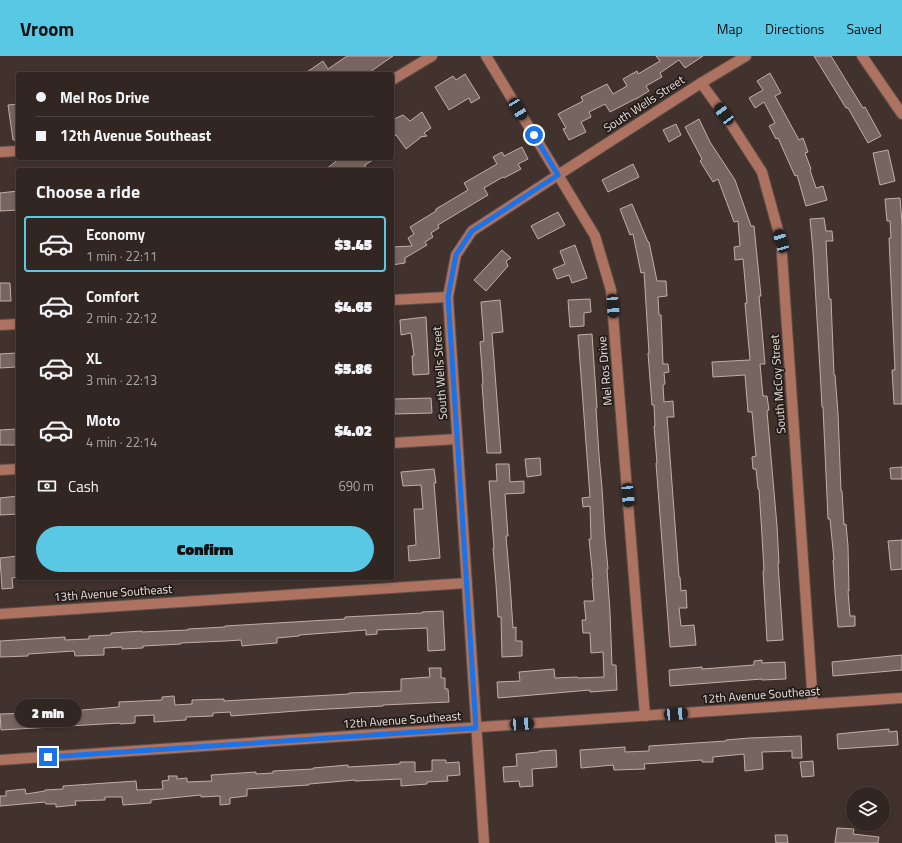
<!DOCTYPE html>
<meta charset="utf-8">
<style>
:root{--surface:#322622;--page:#3d322f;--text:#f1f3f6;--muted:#a8a5a5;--line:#4d4340;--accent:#59c8e5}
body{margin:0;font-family:"Titillium Web",sans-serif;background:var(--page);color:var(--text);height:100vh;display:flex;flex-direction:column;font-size:15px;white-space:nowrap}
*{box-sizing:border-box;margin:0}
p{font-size:13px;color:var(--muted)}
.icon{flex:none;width:22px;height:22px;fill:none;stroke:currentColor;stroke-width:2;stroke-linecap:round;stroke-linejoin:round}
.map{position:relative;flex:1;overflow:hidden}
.details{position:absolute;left:16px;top:112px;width:378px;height:412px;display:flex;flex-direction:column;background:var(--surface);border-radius:4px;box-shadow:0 2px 6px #0003,0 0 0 1px var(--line)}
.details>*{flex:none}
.banner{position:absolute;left:16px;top:16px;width:378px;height:88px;border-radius:4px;box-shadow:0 2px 6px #0003,0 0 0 1px var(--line);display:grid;align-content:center;height:88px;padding:0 20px;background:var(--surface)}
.tools{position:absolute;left:846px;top:731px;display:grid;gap:8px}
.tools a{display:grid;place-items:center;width:44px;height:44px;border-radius:50%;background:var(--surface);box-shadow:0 2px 6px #0003,0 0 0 1px var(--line);font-size:20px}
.end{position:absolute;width:18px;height:18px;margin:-9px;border:5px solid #1a73e8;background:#fff;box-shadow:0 0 0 2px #fff}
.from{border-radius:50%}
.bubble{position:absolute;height:28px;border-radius:14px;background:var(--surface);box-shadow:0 2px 6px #0003,0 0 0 1px var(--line);font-size:13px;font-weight:800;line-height:28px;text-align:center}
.car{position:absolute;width:12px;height:24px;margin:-12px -6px;border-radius:5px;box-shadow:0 0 3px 1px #0007;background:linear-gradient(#222 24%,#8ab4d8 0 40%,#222 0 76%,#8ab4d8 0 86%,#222 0)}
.banner b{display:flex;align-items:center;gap:14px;height:38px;font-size:15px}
.banner b+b{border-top:1px solid var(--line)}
.banner i{width:10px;height:10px;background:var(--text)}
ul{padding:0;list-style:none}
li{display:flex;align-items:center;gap:12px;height:56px;margin:0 8px 6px;padding:0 12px;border:2px solid transparent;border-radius:4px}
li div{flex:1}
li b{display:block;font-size:15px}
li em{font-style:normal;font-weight:800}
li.on{border-color:var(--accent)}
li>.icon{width:36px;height:36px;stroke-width:1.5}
h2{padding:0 20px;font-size:18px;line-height:48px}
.pay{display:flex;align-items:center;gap:10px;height:44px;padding:0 20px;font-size:15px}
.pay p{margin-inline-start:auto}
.cta{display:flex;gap:8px;margin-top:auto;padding:8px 20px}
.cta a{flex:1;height:46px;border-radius:24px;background:var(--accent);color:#111;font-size:16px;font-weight:800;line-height:46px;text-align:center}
header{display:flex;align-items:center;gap:24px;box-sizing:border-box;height:56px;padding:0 20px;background:var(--accent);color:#111}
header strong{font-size:19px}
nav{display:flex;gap:22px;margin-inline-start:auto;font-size:14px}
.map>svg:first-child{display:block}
.building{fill:#77655f;stroke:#c2aea8}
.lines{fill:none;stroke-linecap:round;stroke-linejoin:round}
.minor-casing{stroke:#5d4e49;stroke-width:12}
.minor{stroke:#ad7260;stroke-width:10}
.route{stroke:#1a73e8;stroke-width:5}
.labels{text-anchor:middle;stroke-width:3.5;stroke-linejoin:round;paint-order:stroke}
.street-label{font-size:12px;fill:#e9dfdb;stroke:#231c19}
</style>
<header>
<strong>Vroom</strong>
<nav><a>Map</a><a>Directions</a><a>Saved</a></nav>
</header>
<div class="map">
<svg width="902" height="787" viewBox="0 0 902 787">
<rect width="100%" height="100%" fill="#42322d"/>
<g class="building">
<path d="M347,0H393L367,18H304L323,5L328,13Z"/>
<path d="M656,0H703L685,12L679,4L660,17L662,21L646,30L649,35L636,43H635L610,56L605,48L589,56L591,61L581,66L586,76L569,84L563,73L566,72L558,58L583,45L581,41L607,28L613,38L627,30L623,23L637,15L638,18L660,5Z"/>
<path d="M814,0H831L863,52L865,51L881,80L868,87L848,52H846Z"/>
<path d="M770,17L781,37L775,40L799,84L803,82L808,96L805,97L811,113L810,114L816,132L823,130L827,144L806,150L797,119L795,120L778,82L776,83L769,70L775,67L764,46L755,52L749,42L763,34L757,25Z"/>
<path d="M465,18L480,42L471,47L469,42L449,54L435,31L453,20L456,24Z"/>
<path d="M18,48V84H13L8,49Z"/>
<path d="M422,56L431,72L424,77L427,80L420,81V82L406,93L396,79L392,81V64L403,59L410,65Z"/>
<path d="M699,63L710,86L735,124L751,170H754L761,240H759L765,308H760L763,340H767L769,354L767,355L777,470L779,507H778L783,584L767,585L763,515H764L762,480L759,433H758L756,413H753L752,401L756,400L752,356H748L745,319L713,321L712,306L750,304L745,247H747L743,203L735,204L734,191L740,190L738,165L734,166L718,123L713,126L700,105L702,103L685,71Z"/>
<path d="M676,68L681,79L669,86L663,74Z"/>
<path d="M522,91L528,103L518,108L521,113L504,122L503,121L484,132L488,139L438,169L439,172L431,177L433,181L425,186L427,189L405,202V207L392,209V191L412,190L408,182L414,178L410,171L436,155V153L468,134L464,127L497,108L493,101L502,96L504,100Z"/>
<path d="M888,94L895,125L880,129L873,97Z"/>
<path d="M340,102H376L365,109L366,114H325Z"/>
<path d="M633,108L639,121L608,136L602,124Z"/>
<path d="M18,135V154L0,155V137Z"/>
<path d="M900,142L902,166V348H894L892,314H895L889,182H891L890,165H887L885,143Z"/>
<path d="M632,148L648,186H649L657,225H666L667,240L658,241L659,259H661L663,308H668L669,316L664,317L665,328L663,329L664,346L673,345L674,361H667L679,521H680L681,535L686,534L687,552H679L681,570L694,569L696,589L670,591L656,407H657L654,370H655L654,349H652L648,297H649L644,216L641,217L633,178L630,179L620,153Z"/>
<path d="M558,156L565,169L538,183L531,170Z"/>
<path d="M824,162L826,175H832L833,185H826L829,243H831L834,319H835L838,357L841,435H842L844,469L846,468L848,490L849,535H848L850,560H855V570L838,571L835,536L833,504H834L830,463H828L823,351H822L820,314L813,195L810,163Z"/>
<path d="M575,189L587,222L572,227L569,219L557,223L553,213L565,208L560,195Z"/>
<path d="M502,194L511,202L506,205L508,210L486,235L474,224Z"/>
<path d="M0,227H10L11,245H0Z"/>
<path d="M590,243L591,256L584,257V270L570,271L568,244Z"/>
<path d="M500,244L503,276L492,277L501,397H487L482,328L483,327L480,286L484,285L481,246Z"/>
<path d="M426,261L429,318L413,319L412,300H414L411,277L401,279L400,264Z"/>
<path d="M592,278L597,352H596L599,399L602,432L605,481L608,513H607L610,556L612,609H616L617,634L590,636V634L498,642L497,626L520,625L519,616L554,613L555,622L577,621L578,622L604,621L603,596L591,597L590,577H583L582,564H586L584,545H594L592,523H593L589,483H591L590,450L583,451L582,442L590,441L578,279Z"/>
<path d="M16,297V311L0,312V298Z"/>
<path d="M431,342L432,357L395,358L394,343Z"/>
<path d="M17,373L18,389H0V374Z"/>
<path d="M540,402L541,419L527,421L525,403Z"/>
<path d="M496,408H509L510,426L524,425V437L505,438L508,480H506L510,527L513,572L516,571V585H522V600L502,601L501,561H498L496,528L493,492H494L489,425H497Z"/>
<path d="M902,411V423H891L890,412Z"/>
<path d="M434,413L436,427H434L440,502L409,505L408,490L416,489L414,453H423L421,429L403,430L401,416Z"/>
<path d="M18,440V458L0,459V442Z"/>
<path d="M902,484V513L891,514L888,485Z"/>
<path d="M18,500V521L12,522L13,532L2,533L0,502Z"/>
<path d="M443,555L445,594L428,595L427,572L377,574V578L366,579V574L299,579V580L277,582V587L251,589L242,590L241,584L226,585L181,587V588L143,590V592L122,593V591L104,592V599L75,600L74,595L28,598V600L0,601V585L65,581V584L89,583V580L111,579V577L142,575V576L188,574V573L225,571V570L345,563V561L422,557V556Z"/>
<path d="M902,599V614L833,620L832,606Z"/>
<path d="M762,604V607L785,606L786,623L762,624V623L670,630L669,614L702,611V613L754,609V605Z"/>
<path d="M429,612H441V622H445V633H448L449,646L383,649V650L310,654L231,660L230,656L213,657V660L186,661V664L154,666V659L135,660V667L120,668V667L1,674L0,658L32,657L53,656V654L70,652V655L119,651V646L162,644V641L174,640L175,649L192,648V644L224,643V645L349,638V637L401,635V623L430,621Z"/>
<path d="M889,673V676L897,675L898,689L838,693L837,678Z"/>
<path d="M801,680L802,702H792V695L762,696L763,713L745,715L744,698L713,701V706H702V704L644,708L645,713L614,714L613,709L581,712L580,694L625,691V696L649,695V690L726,685V684L749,682Z"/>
<path d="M556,694L557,711L532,713L533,730L520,731L519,725L504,726L503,711L517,710L516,698L539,696V695Z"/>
<path d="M432,704H446V707L459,706L460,719L447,720L448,725L427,726V728L401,730V723L355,725V724L309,728V729L247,733V740L230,742V748L220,749V740L201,741V739L151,744V747L123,749L122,741H105V744L75,745L76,749L56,751V748H46L45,746L0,750V740H6V735L25,733L26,738L45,735V734L63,733V730L136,725L137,734L163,733L162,725L169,724L168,720H177V723L187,722V726L212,725L211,719L256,716V718L273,717V715L313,713V712L348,709V711L400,708V706H415V716L432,715Z"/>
<path d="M813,705L814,720L802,721L800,706Z"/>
<path d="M837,772L854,773L853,778L879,781L878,787H835Z"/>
<path d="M775,779H787L788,787H776Z"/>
</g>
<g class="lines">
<defs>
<g id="minor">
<path d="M486,0L595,180L611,234L645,660"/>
<path d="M862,0L902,58"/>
<path d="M392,24L432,0"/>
<path d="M701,27L731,68L762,116L781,185L813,648"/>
<path d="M0,96L18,95"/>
<path d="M392,244L448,241"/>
<path d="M0,269L18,268"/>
<path d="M392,387L457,383"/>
<path d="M0,414L18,413"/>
<path d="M0,558L467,527"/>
<path d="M0,704L902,642"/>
<path d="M484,787L448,241L456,199L472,175L558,119L701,27L746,0"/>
</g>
</defs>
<use href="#minor" class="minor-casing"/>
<use href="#minor" class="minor"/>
</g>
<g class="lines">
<path class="route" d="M48,701L476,672L448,241L456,199L472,175L558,119L534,79"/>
</g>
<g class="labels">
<g class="street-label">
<text transform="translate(644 48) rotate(-33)" y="4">South Wells Street</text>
<text transform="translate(605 315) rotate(-95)" y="4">Mel Ros Drive</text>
<text transform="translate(440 317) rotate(-94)" y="4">South Wells Street</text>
<text transform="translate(778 328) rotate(-94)" y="4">South McCoy Street</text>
<text transform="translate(113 537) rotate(-4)" y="4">13th Avenue Southeast</text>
<text transform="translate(761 639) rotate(-4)" y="4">12th Avenue Southeast</text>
<text transform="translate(402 664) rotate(-4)" y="4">12th Avenue Southeast</text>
</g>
</g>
</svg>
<div class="tools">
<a><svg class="icon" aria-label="layers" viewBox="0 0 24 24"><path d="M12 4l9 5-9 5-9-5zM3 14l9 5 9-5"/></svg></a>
</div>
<i class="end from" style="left:534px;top:79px"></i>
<i class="end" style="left:48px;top:701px"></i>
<div class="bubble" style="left:15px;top:643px;width:66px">2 min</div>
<i class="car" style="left:518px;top:53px;rotate:149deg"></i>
<i class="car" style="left:724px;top:58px;rotate:323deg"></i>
<i class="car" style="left:781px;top:185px;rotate:344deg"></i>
<i class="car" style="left:613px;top:250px;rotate:176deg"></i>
<i class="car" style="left:628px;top:439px;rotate:175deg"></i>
<i class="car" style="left:676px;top:658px;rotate:86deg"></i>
<i class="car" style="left:522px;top:668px;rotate:86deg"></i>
<div class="banner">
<b><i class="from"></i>Mel Ros Drive</b>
<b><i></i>12th Avenue Southeast</b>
</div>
<section class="details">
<h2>Choose a ride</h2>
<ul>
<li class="on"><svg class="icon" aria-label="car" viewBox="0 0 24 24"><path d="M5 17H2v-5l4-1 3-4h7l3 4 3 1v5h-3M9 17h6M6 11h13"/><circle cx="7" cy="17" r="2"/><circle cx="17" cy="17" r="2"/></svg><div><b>Economy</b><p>1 min · 22:11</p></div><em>$3.45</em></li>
<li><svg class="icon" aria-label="car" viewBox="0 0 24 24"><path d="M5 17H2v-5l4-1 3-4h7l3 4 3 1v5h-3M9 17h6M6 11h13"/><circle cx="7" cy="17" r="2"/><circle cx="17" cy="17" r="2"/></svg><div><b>Comfort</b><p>2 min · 22:12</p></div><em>$4.65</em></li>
<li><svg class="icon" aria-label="car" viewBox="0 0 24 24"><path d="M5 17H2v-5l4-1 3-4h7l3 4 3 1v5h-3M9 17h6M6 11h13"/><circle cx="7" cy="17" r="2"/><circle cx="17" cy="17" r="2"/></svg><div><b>XL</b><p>3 min · 22:13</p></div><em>$5.86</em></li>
<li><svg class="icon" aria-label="car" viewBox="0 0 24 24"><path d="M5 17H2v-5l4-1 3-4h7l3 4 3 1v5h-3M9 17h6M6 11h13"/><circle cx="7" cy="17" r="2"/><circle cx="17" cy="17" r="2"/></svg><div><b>Moto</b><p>4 min · 22:14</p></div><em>$4.02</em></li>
</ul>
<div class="pay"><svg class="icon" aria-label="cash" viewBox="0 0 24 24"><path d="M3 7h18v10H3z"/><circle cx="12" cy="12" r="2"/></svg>Cash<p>690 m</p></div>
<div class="cta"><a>Confirm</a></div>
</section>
</div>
